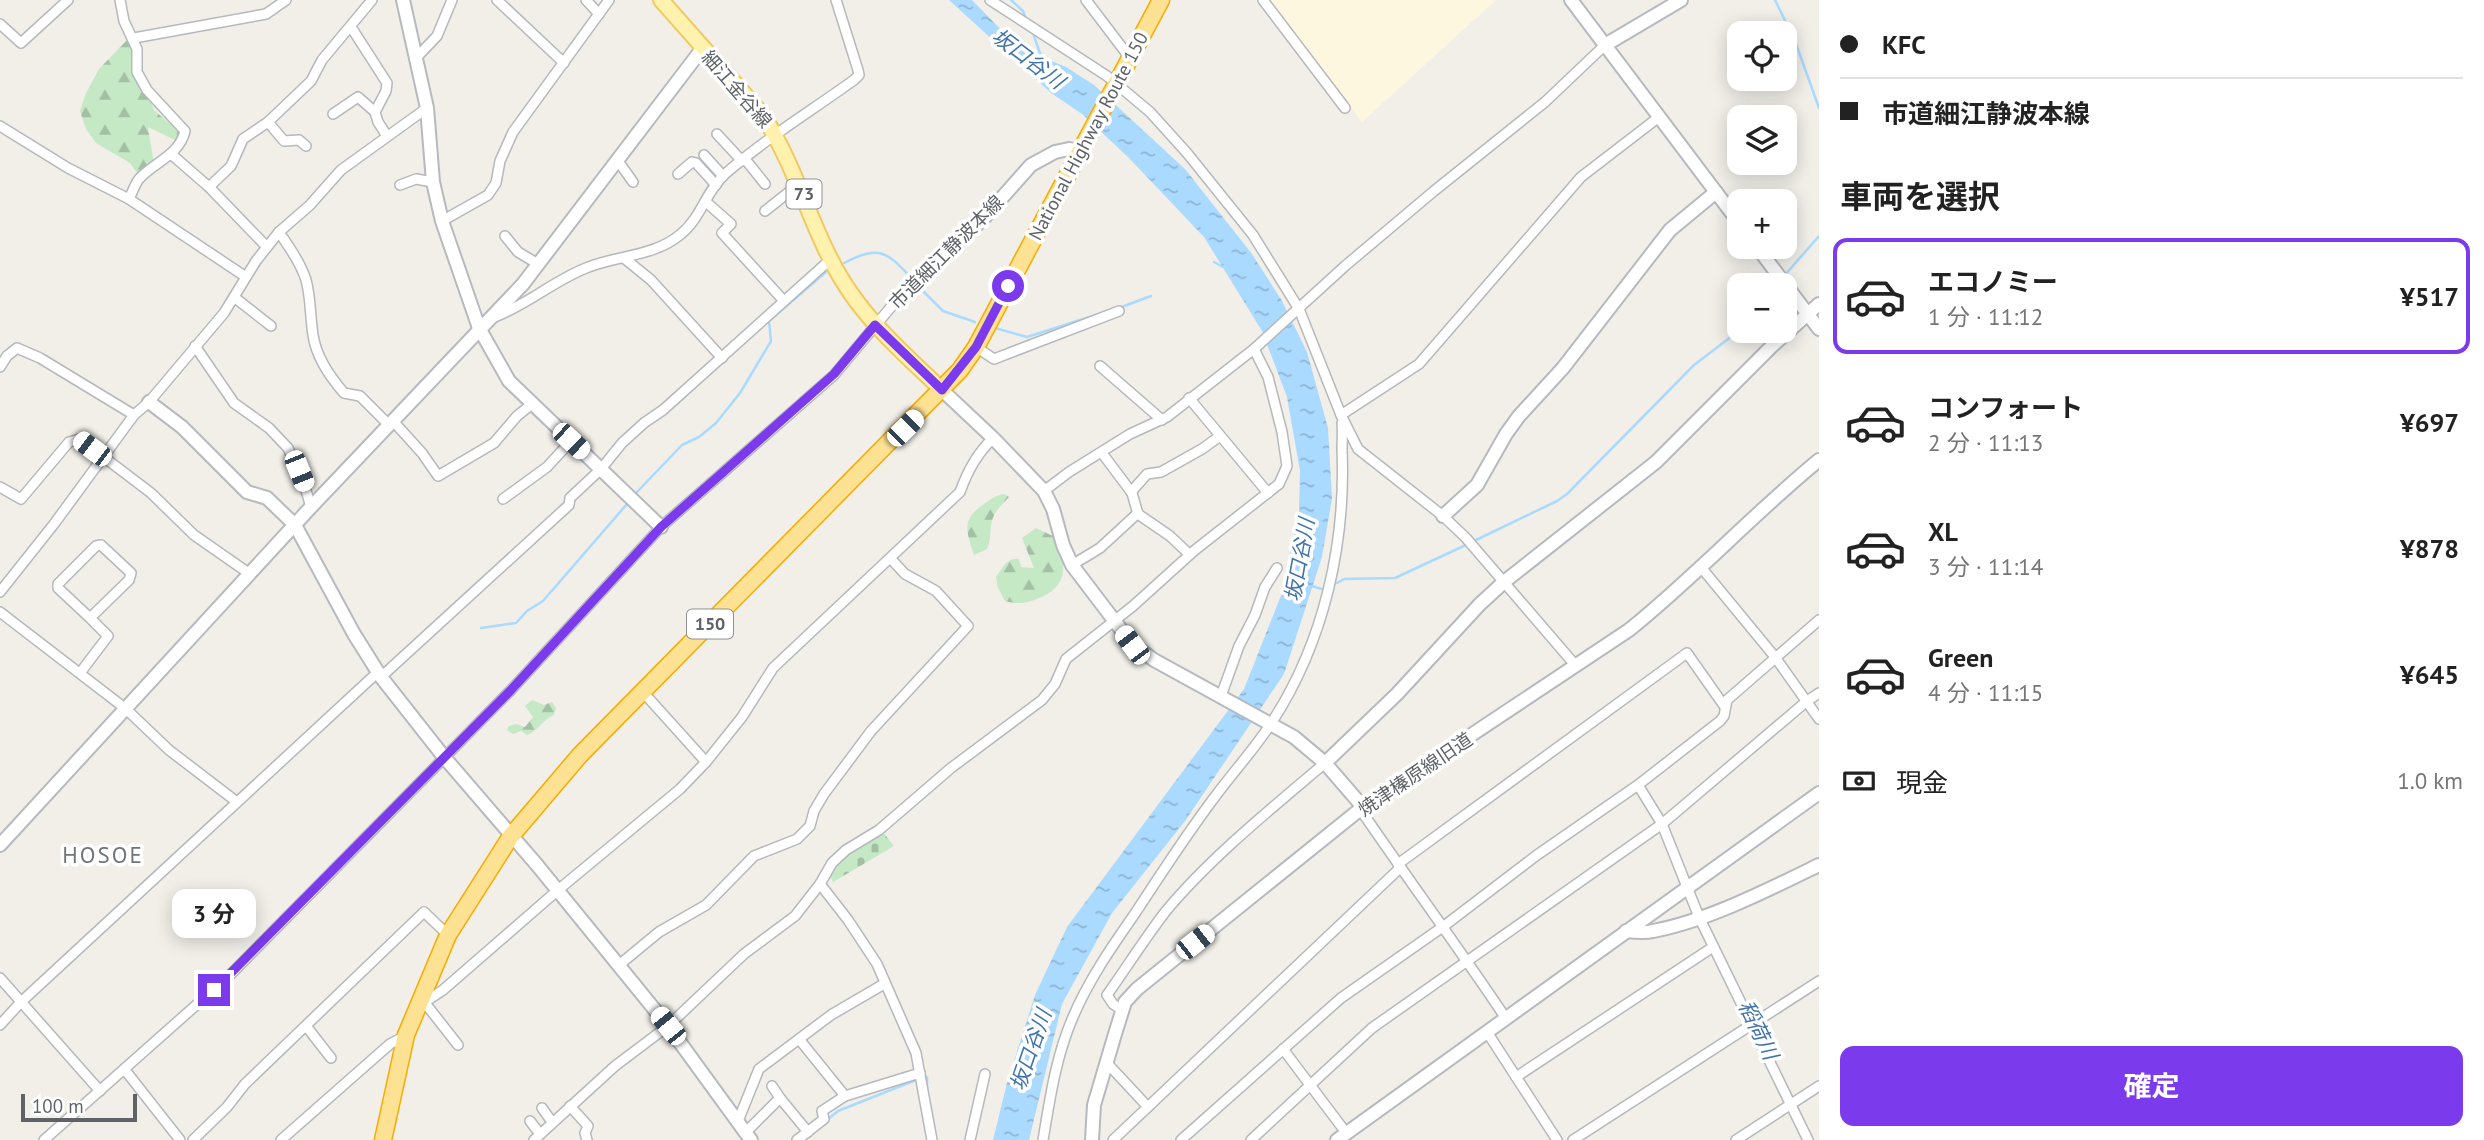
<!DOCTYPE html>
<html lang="ja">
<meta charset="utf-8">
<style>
:root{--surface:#fff;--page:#f2f2f2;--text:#222;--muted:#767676;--line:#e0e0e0;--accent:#7c3aed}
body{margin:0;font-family:"PT Sans","Noto Sans JP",sans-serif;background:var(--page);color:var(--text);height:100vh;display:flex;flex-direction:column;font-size:26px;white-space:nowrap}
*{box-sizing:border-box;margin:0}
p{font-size:23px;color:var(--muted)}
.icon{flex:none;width:38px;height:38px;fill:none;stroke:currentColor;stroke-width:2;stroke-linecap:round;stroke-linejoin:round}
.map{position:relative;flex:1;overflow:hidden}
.drawer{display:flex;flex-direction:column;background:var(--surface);width:665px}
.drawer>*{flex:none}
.top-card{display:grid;align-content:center;height:154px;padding:0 21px;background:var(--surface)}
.buttons{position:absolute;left:1727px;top:21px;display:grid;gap:14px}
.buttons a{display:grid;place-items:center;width:70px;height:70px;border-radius:14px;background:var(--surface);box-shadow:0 4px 18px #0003;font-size:35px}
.scale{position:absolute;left:21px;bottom:18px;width:116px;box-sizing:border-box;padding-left:7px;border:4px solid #5f6368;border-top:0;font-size:19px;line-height:24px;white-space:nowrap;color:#5f6368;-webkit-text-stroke:5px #fff;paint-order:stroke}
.end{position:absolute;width:32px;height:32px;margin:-16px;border:9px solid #7c3aed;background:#fff;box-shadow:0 0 0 4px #fff}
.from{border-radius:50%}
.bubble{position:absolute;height:49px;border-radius:14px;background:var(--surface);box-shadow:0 4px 18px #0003;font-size:23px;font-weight:700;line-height:49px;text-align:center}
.car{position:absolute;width:21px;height:42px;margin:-21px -10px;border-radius:9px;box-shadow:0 0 5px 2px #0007;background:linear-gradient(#fff 24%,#345 0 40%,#fff 0 76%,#345 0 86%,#fff 0)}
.top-card b{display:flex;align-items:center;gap:24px;height:66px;font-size:26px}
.top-card b+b{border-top:2px solid var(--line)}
.top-card i{width:18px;height:18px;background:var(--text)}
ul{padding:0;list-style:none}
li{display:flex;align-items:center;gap:21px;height:116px;margin:0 14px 10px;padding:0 7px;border:4px solid transparent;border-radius:14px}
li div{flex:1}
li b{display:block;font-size:26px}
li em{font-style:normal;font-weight:700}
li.selected{border-color:var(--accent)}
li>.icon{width:63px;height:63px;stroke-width:1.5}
h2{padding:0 21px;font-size:32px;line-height:84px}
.pay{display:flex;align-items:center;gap:18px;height:77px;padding:0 21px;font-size:26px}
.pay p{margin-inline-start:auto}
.cta{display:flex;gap:14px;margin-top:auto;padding:14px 21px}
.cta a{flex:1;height:80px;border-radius:14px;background:var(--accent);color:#fff;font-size:28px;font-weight:700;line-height:80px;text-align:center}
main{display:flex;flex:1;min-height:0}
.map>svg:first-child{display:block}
.commercial{fill:#fef7e0}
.forest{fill:url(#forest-firs)}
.cemetery{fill:url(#cemetery-stones)}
.water{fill:url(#water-ripples)}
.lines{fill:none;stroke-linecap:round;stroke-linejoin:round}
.stream{stroke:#aadaff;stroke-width:2.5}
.street-casing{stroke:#b5b8bc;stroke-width:12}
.secondary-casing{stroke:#b6babf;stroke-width:16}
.primary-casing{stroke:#f2c960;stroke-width:18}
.highway-casing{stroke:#f9ab00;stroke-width:19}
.street{stroke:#fff;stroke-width:9}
.secondary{stroke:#fff;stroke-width:12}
.primary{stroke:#fff2af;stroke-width:14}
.highway{stroke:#fde293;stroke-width:16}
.route{stroke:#7c3aed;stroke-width:9}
.labels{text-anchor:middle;stroke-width:7;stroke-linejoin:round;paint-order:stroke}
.shield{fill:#fff;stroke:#8f9295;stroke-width:2}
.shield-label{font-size:18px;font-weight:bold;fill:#5f6368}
.street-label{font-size:19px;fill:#5f6368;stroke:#fff}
.water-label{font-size:21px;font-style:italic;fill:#4174aa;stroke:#fff}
.quarter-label{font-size:23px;letter-spacing:2px;fill:#70757a;stroke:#fff}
</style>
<main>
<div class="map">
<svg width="1819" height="1140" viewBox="0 0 1819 1140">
<defs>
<pattern id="forest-firs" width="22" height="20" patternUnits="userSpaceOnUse" patternTransform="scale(1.75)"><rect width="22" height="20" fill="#c5e8c5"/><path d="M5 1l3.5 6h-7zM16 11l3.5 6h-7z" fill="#a3c0a4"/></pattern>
<pattern id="cemetery-stones" width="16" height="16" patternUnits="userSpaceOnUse" patternTransform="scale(1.75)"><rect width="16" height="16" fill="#c5e8c5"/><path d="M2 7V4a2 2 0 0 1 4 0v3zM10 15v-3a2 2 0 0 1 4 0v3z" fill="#a3c0a4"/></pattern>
<pattern id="water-ripples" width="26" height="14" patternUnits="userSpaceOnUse" patternTransform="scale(1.75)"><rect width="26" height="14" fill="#aadaff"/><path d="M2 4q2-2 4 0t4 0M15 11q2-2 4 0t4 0" fill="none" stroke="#8eb4d2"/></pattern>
</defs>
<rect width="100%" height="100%" fill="#f1efe8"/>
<path class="commercial" d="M1268,0H1496L1362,122Z"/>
<g class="forest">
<path d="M127,40L137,49L142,81L154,110L184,136L175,140L148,127L154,164L137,173L130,163L96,143L86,129L80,111L86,93L99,69Z"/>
<path d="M1004,494L1009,497C1003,504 994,511 992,521C989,532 992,537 987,549L974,555C966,530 961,520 984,504C991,499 996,495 1004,494Z"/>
<path d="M1036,528L1055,537C1066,561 1070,584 1042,597C1028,603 1019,605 1005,601L998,588L996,577C1002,569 1007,557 1019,559L1021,567L1034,568L1022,538Z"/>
<path d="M532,700L544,705L552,702L556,708L554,715C542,720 539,730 527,735L521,731L513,734L507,730L509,726L516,724L525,727L533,717L525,706Z"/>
</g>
<path class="cemetery" d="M882,831L894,846L833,882L829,875L846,853Z"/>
<path class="water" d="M949,0H972L1018,47L1066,67L1094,85L1185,169L1252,254L1282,301L1307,352L1328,428L1332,498L1322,557L1284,674L1185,821L1112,913L1062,1004L1029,1140H993L1007,1083L1035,995L1067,927L1244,689L1282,593L1299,511L1300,471L1287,397L1262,331L1204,237L1128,157L1082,114L1051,93Z"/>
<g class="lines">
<g class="stream">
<path d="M1011,0L1023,11L1026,19"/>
<path d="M1775,0L1795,41L1819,108"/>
<path d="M1034,36L1042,59"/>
<path d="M1214,262L1223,267"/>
<path d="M844,263C879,245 887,251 912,279"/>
<path d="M1784,276L1819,236"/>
<path d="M918,286L943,311L975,322"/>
<path d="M1119,308L1151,296"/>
<path d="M995,328L1027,337L1099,314"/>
<path d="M636,493L682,445L699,437L716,423L740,393L771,341L769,321L826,272"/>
<path d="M1474,541L1557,501L1567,494L1694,365L1740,330"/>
<path d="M1337,583L1344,579L1395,578L1468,544"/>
<path d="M1312,586L1325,590"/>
<path d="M481,628L516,623L527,611L543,601L627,504"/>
<path d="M924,1078L927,1077V1088"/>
<path d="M828,1119L838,1111L916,1080"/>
</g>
<defs>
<g id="street">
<path d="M120,0L124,21L137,49V72L147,90L185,131C179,156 154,162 139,179C135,184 132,193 129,199"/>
<path d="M497,0L564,63"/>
<path d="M586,0L599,14"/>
<path d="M990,0L1107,76L1150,112L1187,153L1253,235L1299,309L1341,415L1358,449L1443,516L1466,538L1576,666"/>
<path d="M1086,0L1130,58"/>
<path d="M1263,0L1345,108"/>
<path d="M0,24L21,43L68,0"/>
<path d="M351,27L387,83L386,91L375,112L378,122L387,136"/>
<path d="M134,38L266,14L286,0"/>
<path d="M415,59L437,36L452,0"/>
<path d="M333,114L358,97L375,112"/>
<path d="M268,122L284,141L299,140L306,146"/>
<path d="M0,126L68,168L129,199L246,277"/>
<path d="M717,134L742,161"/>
<path d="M171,154L209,187L266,246"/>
<path d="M704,155L723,176"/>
<path d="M745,159L765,184"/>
<path d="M618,161L633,182"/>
<path d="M678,174L692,162L696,163L716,185"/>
<path d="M400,185L416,179L433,182"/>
<path d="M209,187L231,166L243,139L268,122L311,81L322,60L372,0"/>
<path d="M706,202L731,224L722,233L784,301"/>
<path d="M765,211L799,184"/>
<path d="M442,221L488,195L496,183L500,161L513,132L609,0"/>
<path d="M279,232C289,247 300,262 306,280C311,298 310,316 313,335C316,356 330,377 344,393L360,396L389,425"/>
<path d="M505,236L518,252L538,264"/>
<path d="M624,258L651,280L722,358"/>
<path d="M234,297L271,326"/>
<path d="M492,318C526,306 553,281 586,268C617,255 654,257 681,234C701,218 706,191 725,174C765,139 811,111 854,80L859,75L858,70L836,0"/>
<path d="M195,346L234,403L269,428L288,448L304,484L311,507"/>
<path d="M976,347L994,359L1119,311"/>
<path d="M1100,366L1162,420"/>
<path d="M0,367L7,356L17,348L40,358L134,415"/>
<path d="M1189,398L1268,493"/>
<path d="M1341,415L1419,364L1581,177L1659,117"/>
<path d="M393,421L422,453L438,476L494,443L517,416L532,404"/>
<path d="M1102,453L1132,493L1138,514L1170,536L1189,554"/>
<path d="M0,487L21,499L69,442L80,439L151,493L194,535L250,574"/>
<path d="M1044,491L1069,472L1130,434L1167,417L1254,349L1345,266L1434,191L1545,102L1605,45"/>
<path d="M1131,492L1147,474L1161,472L1202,449L1220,436"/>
<path d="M503,499L547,467L571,441"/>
<path d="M1072,565L1100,548L1138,513"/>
<path d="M1700,566L1775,657L1819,719"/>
<path d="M0,592L54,524L134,415L149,402L224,313L256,261L279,232L310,205L341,170L427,108"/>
<path d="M0,612L126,709L169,750L237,802"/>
<path d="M80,673L108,636L90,618L129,580L131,573L101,545L96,546L58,584V588L90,618"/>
<path d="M381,677L569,505L570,498L601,469L622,443L644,423L663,410L831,259"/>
<path d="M643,692L706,762"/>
<path d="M1221,696L1239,646L1255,615L1265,587L1277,568"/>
<path d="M1638,785L1662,824L1699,917L1808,1140"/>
<path d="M1360,809C1408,879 1458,947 1505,1017"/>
<path d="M1398,864L1687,653L1725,707"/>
<path d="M820,884L848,920L877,964L916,1053L932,1140"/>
<path d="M619,965L659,932L706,905L754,856L797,839L810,826L814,811L824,794L871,731L968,626L936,591L905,574L891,559"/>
<path d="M0,978L100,1091"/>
<path d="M425,1003L458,1045"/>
<path d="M419,1006L443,990L558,890L680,789L706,762L742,717L773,668L960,492C968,470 977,454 993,438"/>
<path d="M1122,1010L1113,1004L1107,995C1127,967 1145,938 1166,911C1210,858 1272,808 1325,763"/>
<path d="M0,1025L21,1002L378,672"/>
<path d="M306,1026L331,1058"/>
<path d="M1487,1032L1557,1140"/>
<path d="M799,1039L845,1096"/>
<path d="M1283,1049L1347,1134"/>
<path d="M1106,1062L1148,1107"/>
<path d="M125,1070L180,1140"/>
<path d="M1516,1077L1713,947"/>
<path d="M780,1098L808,1132"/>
<path d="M570,1106L588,1126L585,1133L587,1140"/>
<path d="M542,1108L552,1122"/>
<path d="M530,1121L540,1134"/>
<path d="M738,1121L759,1069L831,1015L884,984"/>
<path d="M746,1132L780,1098L772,1086"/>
<path d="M44,1140L229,976L511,690L661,527L834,375L901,295L913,284"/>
<path d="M193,1140L227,1107L245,1084L424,912L448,935"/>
<path d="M281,1140L390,1044L405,1036"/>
<path d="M534,1140L615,1066L668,1026L744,954L795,916L820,884L832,863L846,850L879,830L951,768L1042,700L1055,684L1066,659L1133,606L1195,550L1279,484L1287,466L1282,432L1268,377L1254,349"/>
<path d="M797,1140L824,1119L822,1111L845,1096L920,1073"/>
<path d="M970,1140L985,1074"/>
<path d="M1043,1140C1050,1098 1056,1056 1073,1017C1089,979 1113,945 1136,912C1162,872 1188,832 1217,794C1235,770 1256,747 1272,722C1324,642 1346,544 1342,449C1342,440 1343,431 1342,423"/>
<path d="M1113,1140L1400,868"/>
<path d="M1181,1140L1341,998L1444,926L1537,855L1638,785L1720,721L1724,716L1727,700L1819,620"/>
<path d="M1251,1140L1372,1028L1662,824L1807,701L1819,693"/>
<path d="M1573,1140L1819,981"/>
<path d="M1736,1140L1819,1086"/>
</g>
<g id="secondary">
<path d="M403,0L427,108L433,182L442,221L479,328L509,381L661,527"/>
<path d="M1571,0L1740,224"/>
<path d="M1605,45L1681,0"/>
<path d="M1757,247L1819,329"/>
<path d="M913,284L984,218L1031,165L1055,152L1069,149L1080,151"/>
<path d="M942,390L993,438L1044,491L1053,509L1063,545L1072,565L1132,644L1154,660L1294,737L1325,763L1363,807"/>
<path d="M149,402L182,427L247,492L267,498L295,525L354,634L381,677L444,757L537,865L668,1026L751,1140"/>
<path d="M1443,516L1477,485L1506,434L1519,416L1563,368L1670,230L1716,192"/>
<path d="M1325,763L1397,694L1480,604L1504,582L1656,462L1772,346L1819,304"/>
<path d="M0,845L311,507L523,284L702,49"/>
<path d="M1626,931C1635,932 1645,933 1653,931C1707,921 1770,889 1819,865"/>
<path d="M1092,1140L1094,1105L1115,1034L1125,1002L1137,989L1363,807L1629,630C1695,577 1753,514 1819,460"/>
<path d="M1337,1140L1819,793"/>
</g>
<path id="primary" d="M661,0L762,114C799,170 813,239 850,292C875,329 910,359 942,390"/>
<path id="highway" d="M383,1140L406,1035L448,935L511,836L580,755L960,370L976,347L1161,0"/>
</defs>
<use href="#street" class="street-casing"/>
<use href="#secondary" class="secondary-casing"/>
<use href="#primary" class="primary-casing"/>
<use href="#highway" class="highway-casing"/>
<use href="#street" class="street"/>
<use href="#secondary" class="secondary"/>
<use href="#primary" class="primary"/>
<use href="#highway" class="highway"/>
</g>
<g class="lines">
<path class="route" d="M214,990L511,690L661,527L834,374L875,325L942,390L976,347L1008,286"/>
</g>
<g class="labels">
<g class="shield">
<rect x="786.5" y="179.5" width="35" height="29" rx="5"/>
<rect x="687" y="609.5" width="46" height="29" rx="5"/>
</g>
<g class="shield-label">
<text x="804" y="200">73</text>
<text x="710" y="630">150</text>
</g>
<g class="street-label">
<text transform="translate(737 89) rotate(49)" y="7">細江金谷線</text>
<text transform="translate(1088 136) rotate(-62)" y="7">National Highway Route 150</text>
<text transform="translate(946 252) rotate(-45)" y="7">市道細江静波本線</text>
<text transform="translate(1415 774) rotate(-34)" y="7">焼津榛原線旧道</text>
</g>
<g class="water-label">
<text transform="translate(1028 59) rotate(37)" y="7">坂口谷川</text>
<text transform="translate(1300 560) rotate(-80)" y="7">坂口谷川</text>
<text transform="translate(1758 1030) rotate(64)" y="7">稻荷川</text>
<text transform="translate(1031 1050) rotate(-71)" y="7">坂口谷川</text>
</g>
<g class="quarter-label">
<text x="103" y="863">HOSOE</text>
</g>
</g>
</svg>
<div class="buttons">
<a><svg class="icon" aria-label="locate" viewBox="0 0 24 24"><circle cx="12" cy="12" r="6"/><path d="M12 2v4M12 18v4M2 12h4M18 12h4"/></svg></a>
<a><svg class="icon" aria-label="layers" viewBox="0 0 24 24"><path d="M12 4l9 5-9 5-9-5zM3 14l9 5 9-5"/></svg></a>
<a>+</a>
<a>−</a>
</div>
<div class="scale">100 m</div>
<i class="end from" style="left:1008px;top:286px"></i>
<i class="end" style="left:214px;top:990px"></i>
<div class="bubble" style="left:172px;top:889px;width:84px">3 分</div>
<i class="car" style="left:905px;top:428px;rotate:45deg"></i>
<i class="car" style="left:571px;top:441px;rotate:133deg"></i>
<i class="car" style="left:92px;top:449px;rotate:307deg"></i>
<i class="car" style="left:299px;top:471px;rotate:158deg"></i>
<i class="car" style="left:1132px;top:645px;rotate:323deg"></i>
<i class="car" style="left:1195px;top:942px;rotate:52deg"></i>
<i class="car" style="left:668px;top:1026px;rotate:321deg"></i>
</div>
<section class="drawer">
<div class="top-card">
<b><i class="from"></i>KFC</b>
<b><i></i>市道細江静波本線</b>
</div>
<h2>車両を選択</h2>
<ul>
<li class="selected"><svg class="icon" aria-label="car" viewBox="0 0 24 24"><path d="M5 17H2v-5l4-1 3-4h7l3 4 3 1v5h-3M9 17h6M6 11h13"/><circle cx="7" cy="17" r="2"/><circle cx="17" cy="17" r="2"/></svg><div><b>エコノミー</b><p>1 分 · 11:12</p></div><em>¥517</em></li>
<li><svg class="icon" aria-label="car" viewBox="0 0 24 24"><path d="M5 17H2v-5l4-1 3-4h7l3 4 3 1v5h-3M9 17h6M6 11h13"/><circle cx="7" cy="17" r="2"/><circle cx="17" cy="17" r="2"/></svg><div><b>コンフォート</b><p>2 分 · 11:13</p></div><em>¥697</em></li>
<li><svg class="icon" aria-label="car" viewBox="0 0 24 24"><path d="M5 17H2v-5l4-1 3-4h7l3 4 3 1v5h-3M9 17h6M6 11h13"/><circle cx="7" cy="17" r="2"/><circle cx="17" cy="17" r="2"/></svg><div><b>XL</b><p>3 分 · 11:14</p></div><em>¥878</em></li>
<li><svg class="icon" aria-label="car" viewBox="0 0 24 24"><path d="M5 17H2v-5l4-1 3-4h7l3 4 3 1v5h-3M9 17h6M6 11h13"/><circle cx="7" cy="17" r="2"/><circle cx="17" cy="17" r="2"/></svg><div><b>Green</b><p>4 分 · 11:15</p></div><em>¥645</em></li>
</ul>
<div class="pay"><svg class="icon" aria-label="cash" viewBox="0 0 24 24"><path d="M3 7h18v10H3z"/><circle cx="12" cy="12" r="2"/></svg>現金<p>1.0 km</p></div>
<div class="cta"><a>確定</a></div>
</section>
</main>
